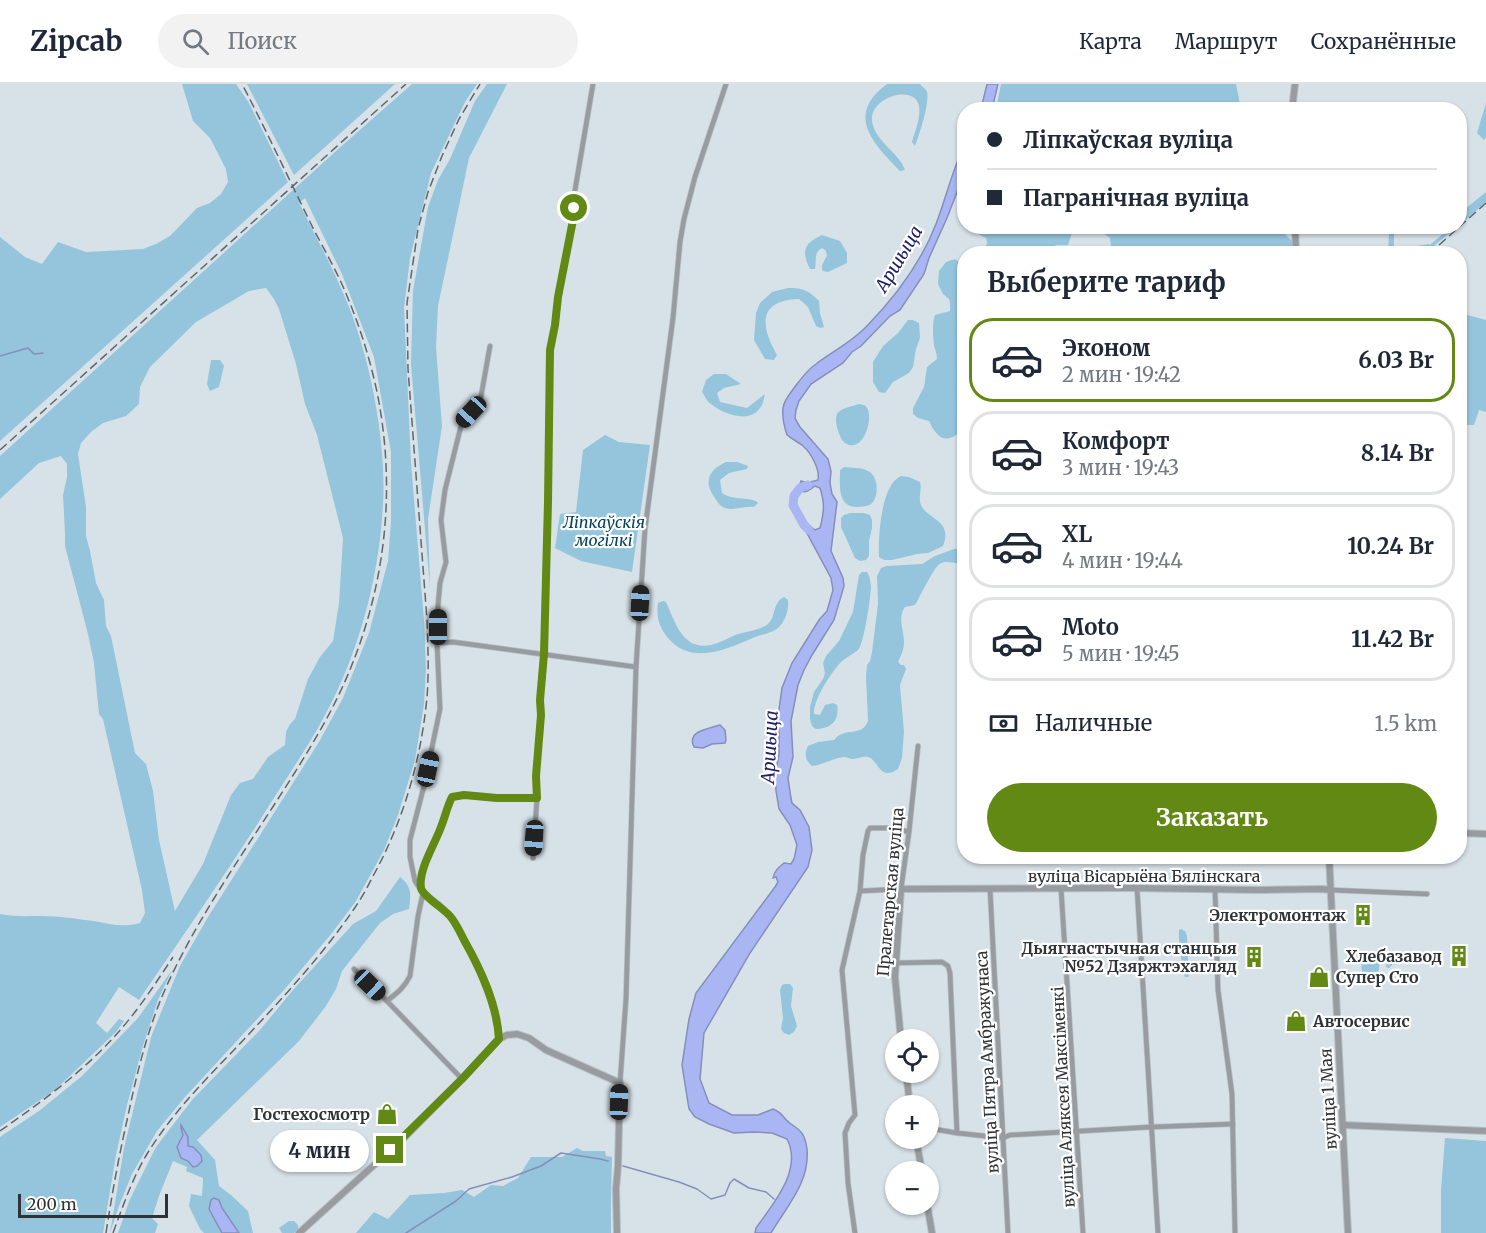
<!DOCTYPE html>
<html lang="ru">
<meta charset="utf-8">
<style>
:root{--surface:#fff;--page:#f2f2f3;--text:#1f2937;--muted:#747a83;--line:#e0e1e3;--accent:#628913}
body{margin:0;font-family:Merriweather,serif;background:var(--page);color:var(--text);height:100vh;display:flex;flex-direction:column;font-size:22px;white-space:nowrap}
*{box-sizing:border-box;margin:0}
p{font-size:20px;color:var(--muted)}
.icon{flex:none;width:33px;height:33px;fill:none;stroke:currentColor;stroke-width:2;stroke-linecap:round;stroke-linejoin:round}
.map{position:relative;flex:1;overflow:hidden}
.drawer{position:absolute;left:957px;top:162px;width:510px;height:618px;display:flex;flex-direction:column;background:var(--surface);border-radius:24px;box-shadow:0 2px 4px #0004}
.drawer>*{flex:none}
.hud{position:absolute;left:957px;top:18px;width:510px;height:132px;border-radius:24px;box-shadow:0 2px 4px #0004;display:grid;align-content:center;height:132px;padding:0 30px;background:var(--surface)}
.buttons{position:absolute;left:885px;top:945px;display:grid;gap:12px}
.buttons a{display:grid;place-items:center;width:54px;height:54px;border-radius:50%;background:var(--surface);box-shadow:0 2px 4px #0004;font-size:30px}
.scale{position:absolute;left:18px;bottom:15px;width:150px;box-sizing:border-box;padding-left:6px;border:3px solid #2f3336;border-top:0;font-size:16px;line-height:21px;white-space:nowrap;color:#2f3336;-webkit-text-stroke:4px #fff;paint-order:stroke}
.end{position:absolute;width:27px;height:27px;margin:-14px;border:8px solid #628913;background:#fff;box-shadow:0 0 0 3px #fff}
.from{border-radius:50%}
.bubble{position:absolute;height:42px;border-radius:21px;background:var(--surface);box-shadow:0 2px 4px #0004;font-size:20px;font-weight:700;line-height:42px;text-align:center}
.car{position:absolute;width:18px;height:36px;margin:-18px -9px;border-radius:8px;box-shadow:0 0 4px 2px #0007;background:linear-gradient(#222 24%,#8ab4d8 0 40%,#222 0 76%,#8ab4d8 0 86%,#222 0)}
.hud b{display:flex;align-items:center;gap:21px;height:57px;font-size:22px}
.hud b+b{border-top:2px solid var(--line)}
.hud i{width:15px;height:15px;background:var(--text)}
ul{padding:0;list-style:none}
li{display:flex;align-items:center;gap:18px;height:84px;margin:0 12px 9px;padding:0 18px;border:3px solid var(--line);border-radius:24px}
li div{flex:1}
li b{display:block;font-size:22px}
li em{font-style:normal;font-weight:700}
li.current{border-color:var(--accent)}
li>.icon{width:54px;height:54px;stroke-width:1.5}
h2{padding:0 30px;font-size:27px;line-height:72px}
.pay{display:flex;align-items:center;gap:15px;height:66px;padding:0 30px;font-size:22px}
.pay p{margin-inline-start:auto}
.primary-button{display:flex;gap:12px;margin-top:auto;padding:12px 30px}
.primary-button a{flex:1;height:69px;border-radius:36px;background:var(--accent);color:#fff;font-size:24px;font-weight:700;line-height:69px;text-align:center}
header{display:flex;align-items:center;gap:36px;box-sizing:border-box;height:84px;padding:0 30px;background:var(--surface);border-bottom:2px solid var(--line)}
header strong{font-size:28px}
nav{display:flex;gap:33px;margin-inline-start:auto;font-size:21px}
.search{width:420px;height:54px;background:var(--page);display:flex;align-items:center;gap:15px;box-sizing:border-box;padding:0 21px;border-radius:33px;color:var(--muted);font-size:22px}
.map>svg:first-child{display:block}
.green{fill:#95c4dd;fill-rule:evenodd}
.water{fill:#a9b6f3;stroke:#848fba;stroke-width:1.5}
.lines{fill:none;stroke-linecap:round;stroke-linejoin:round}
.stream{stroke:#848fba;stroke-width:1.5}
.river{stroke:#a9b6f3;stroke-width:9}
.minor-casing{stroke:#b5bfc4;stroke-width:6}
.tertiary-casing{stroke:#b5bfc4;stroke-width:8}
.minor{stroke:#989b9f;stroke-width:4.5}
.tertiary{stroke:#989b9f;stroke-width:6}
.rail{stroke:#60666a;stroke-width:1.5;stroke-dasharray:9 4.5;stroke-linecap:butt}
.route{stroke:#628913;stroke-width:8}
.labels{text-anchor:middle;stroke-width:4.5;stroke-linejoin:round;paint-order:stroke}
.park-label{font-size:16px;font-style:italic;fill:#04425a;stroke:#fff}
.street-label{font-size:16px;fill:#2f3336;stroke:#fff}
.poi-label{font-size:16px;font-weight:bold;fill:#2f3336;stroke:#fff;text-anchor:end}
.water-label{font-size:18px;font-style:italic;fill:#1e2166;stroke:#fff}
</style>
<header>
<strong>Zipcab</strong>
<div class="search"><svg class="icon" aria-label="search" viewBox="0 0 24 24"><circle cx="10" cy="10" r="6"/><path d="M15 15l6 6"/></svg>Поиск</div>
<nav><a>Карта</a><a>Маршрут</a><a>Сохранённые</a></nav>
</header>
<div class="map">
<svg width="1486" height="1149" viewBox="0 0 1486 1149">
<rect width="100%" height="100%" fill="#d7e2e8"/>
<g class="green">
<path d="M182,0H236L249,19L288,98L0,357V153L25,173L42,180L58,158L86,168L143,165L156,160L170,152L197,124L210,119L221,110L228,98L226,85L210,54L193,37Z"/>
<path d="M247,0H395L294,91Z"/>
<path d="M412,0H477L465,18L431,89L410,174L404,224L411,379L424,536L426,585L424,620L415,676L398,731L384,766L356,817L332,849L284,906L185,1013L157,1047L132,1090L119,1122L110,1149L124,1064L151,953L180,882L208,833L319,658L343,614L369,549L388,477L391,437V368L374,273L342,190L305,114L299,119C321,163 346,207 360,255C375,303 386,369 383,420C379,498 357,576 318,644C300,675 279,705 260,736C221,797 180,856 139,916L119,903L96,939L107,949L119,935L124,937L116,948L55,1006L0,1043V830C14,833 28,832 42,832C59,832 77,835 94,837C110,840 124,844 140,839L145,829L142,806L103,635L99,630L94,579L88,550L65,462V449L63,411L67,393V380L61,372L39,379L0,415V372L336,67ZM266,204L274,215L279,225L296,280L305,320L317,351L343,454L339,519L333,557L320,573L308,595L295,635L290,640L286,648L285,661L268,673L253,695L240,699L231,711L203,780L175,827L159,756L153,707L146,680L135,669L111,552L106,542L104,516L96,499L90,467L86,452V423L78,370L81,359L91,348L103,339L126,332L139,320L140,303L150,283L196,238L249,207Z"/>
<path d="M487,0H507L469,74L438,222L436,263L442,342L428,435L430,504L411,280L413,207L428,123L438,96L450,75L475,17Z"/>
<path d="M887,0H920C922,3 926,5 927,8C930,18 919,52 915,62L912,58C915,47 921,33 919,22C915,0 870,12 872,37C875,58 899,68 905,86L900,87C873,59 845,31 887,0Z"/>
<path d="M1001,0H1236L1240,20L1239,25H996Z"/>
<path d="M1486,19V53L1484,56L1477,49Z"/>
<path d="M1486,108V118L1460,141L1461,135L1460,129Z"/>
<path d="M1141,142L1156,145C1168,138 1181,145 1193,146L1196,145L1197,143H1269V150H1285L1292,157L1293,169H1109L1111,163L1110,154L1095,143H1121L1130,145Z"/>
<path d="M1452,142L1457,143L1425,169H1388L1389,150H1394V163H1411L1429,160L1430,161Z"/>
<path d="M976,143V142L1074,143L1068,161H1056L1052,165L1051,170L979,169C984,164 989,162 986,154L978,150Z"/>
<path d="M822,151L840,157L847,169V179L828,188L823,187C820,182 824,177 827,172L826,167L822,164C813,169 817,176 815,185H810C801,167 804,159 822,151Z"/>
<path d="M955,175L964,182V317H962C960,327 963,335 963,345C947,361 938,356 929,337L918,334L913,330V324L924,303L927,283L937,275C937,269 935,266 934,261C933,252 932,239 935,231L950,227V219L949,215L943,210L938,200L939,187L946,178Z"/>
<path d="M788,204C803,204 808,206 819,217L820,229L824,243L820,244L816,242L808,223L799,215C758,216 760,242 777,271L774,276L765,275L754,256L756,229L760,219L772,208Z"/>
<path d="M1460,229L1486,236V328L1479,326L1474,341H1461L1460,298Z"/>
<path d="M908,236H913L919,239L920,254L916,265L913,283L909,289L893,298L885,309L879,308L873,298V278L883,262L898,249Z"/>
<path d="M211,276H220L224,282L219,303L210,307L207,300Z"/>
<path d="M714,290H726L741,300L724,304L717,309L720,318L747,324L765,310C764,314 763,321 760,324C749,340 723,330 711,320C707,318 705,312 702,308L706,296Z"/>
<path d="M859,320C863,321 865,320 867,324C874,334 863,371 845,359C841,356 840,351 838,347C832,325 840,326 859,320Z"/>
<path d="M605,351L619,358L650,361L632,488L581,477L555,464L560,430L576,428L583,366Z"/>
<path d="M726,378H737L748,382L747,385L729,389L720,396L722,409C732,416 744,413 756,417L758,419L754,423C745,422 733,427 725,424C720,423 716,416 713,411C703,395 711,385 726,378Z"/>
<path d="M844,383C851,384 861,383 868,387C878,391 880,413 871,420C867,423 863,422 858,423C837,424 840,401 840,386Z"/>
<path d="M901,392L909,393L920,398C922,405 919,411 920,418C924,436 954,434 943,462L928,469L917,470L892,476H884L879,473C878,453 881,400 901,392Z"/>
<path d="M850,429H864L870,431L872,436V444L869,457V472L866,476L860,477L855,474L841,443V434L844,431Z"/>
<path d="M954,465H961L964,467V477C957,482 949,476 941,479C934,482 920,513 915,521L905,523C897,534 904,546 904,558C904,566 901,571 898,578L901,581H904L906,585L900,601L904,648L902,674L898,685C879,698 879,676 868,673C863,672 858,675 853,675C850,675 847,673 844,673C833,674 823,681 812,682C805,676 804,670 808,662L818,658L834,656C845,642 862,654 868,637L866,592L867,581L870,577L872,568L878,520L877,492L881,484L887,482L922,480L935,472Z"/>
<path d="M862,488H867C870,493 870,496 871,502C871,512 864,560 858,566C853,570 847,573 842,577C832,587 813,616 814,630L820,631L825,621L833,619L837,621C840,636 831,645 816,645L812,642L810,635V623L814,608L823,595L825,589L823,579L826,572L839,557L853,528L859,491Z"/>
<path d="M784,513L788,516C789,525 786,535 780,542C774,549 763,550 755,553C728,565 691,582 668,554C659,543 656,533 658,519L663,517L666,518C675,537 682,567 711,561C719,559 726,555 733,552C744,547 757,548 768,540C776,533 772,519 784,513Z"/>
<path d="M400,793C412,802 411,811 409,825L393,830L380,839L342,887L336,905L326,922L299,957L197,1056L215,1076L219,1102L231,1111L248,1127L253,1149H239L222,1124L219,1116L218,1143L222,1149H204L200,1145L189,1122L191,1110L202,1112L203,1094L186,1087L187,1083L173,1077L159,1112L152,1134L158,1140L155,1149H118L130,1115L156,1063L192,1016L260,946L293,906L353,840L376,827ZM181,1044L188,1062L193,1083L188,1077L181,1074L178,1063L183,1051Z"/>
<path d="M1181,845L1185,847L1187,852L1189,891L1188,893H1185C1182,887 1178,853 1179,846Z"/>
<path d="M1401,868L1405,869L1407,873L1406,878L1392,881L1389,884L1386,883L1387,876L1395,869Z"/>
<path d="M1377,873L1380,877L1378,891H1362L1361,874Z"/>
<path d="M172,886L158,916L143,962L127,1021L116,1071L103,1149H0V1053L39,1027L82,992L138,934Z"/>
<path d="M785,900H790L793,904L791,922L797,942L794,948L789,951L784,949L781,945L783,934L780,906L782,901Z"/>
<path d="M1445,1054L1486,1057V1149H1441V1106Z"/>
<path d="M577,1064L583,1067H605L606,1072L612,1073L611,1119V1149H356L374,1128L388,1135L410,1111L444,1109L462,1106L474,1113L491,1101L503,1102L518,1094L531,1073H562Z"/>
<path d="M289,1137H294L298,1141V1145L294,1149H282L279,1144Z"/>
</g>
<g class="water">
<path d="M987,0H998L992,25H981Z"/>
<path d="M964,62V90L947,134L929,174L924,190L900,226L890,232L861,262L852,268L843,279L811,300L799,317L796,326L795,334L800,343L828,375L831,387L830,399L832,410L837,418L831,467L843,494L844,502L834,536L812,571L804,586L798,601L791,637L793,673L788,694L791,714L792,719L800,726L809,743L812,766L808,783L750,869L704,949L700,995L709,1019L732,1031H758L773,1025C785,1030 782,1034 791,1040C802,1047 805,1051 807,1065C810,1098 787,1122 771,1149H755L756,1144C773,1120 803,1086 787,1055L772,1049L754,1048L734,1049L709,1040L695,1033L689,1025L682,981L689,935L696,909L775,803L778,798L776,793L773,794C774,787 779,783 784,779L791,780L794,775L797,761L790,741L779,725L776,707L775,691L779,670V625L782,604L792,579L819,536L827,527L833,506L831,494L801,438L803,437L815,446L820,444C824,429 825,419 820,404L815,402C809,406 805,411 798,405L801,397L807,399L818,396C820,385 811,369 803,362C798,358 792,355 787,351C784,342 782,333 783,324C784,316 790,310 794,304C800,296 807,286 816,280C833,267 852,258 867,242C896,212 921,179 936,140C946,114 952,87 964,62Z"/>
<path d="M720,641L725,646L726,656L725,659L712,660L703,664L694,663C686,647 708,645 720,641Z"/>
<path d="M181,1041L188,1053V1062L193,1063L201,1071L202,1077L197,1082L193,1083L188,1077L181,1074L177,1063L183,1051L181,1044Z"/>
<path d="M214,1114L219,1116L222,1124L239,1149H222L209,1125L211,1116Z"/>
</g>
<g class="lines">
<g class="stream">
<path d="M0,272L28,264L34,270L43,269"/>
<path d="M623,1082L679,1098L697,1105L711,1115L725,1111L730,1099L734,1095L749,1104L766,1108L774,1115"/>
<path d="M406,1149L456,1117L469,1105L512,1093L541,1082L561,1069L600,1075L608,1077"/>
</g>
<path class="river" d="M808,401L800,404L794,412L793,421L804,441L809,446"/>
<defs>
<g id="minor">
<path d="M490,262L480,318L462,338L445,406L441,436L446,478L440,499L438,521L437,559L440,625L424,702L410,756V773L415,797L423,809L440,821L450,832L474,873L495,928L498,941L499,955"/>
<path d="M437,559L453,558L636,583"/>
<path d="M533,774L537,714L536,692L541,631L540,616L544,570L546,465L548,418L550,266L555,241L558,213L573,136L574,112L593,0"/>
<path d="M421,804V791L436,756L452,713L464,711L497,714H537"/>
<path d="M1061,804L1083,1149"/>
<path d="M1137,804L1158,1149"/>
<path d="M990,805L1008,1149"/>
<path d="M1215,805L1218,906L1232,1010L1235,1149"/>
<path d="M1331,806L1427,810"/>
<path d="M860,807L901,805L909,748L918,662"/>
<path d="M895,879L942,878L948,882L950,889L957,1049"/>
<path d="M354,885L387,917L462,995"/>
<path d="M387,917C397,909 404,904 410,892L418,832L423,809"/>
<path d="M620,999L626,915L636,583L645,445L673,234L680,158L684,135L695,93L726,0"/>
<path d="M928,1044L957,1049L1003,1054L1010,1051L1151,1043L1233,1040"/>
<path d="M855,1149L848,1099L845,1049L849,1039L855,1031L842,886L860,807L863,771L868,747L870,744H893L909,748"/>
</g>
<g id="tertiary">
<path d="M1292,26L1295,0"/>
<path d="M1295,142L1296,170"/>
<path d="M1460,749L1486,750"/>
<path d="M1329,772L1348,1149"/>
<path d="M901,956L895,893L901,805L1131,804L1259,806L1322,805L1331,806"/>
<path d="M906,988L910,1022"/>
<path d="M1343,1041L1486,1047"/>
<path d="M916,1054L922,1088"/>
<path d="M927,1120L932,1149"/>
<path d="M299,1149L405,1053L462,995L499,955L507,951L517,950L529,954L546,966L620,999L618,1082L616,1105L617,1149"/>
</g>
</defs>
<use href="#minor" class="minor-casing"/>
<use href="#tertiary" class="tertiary-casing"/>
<use href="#minor" class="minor"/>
<use href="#tertiary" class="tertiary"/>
<g class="rail">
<path d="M1429,170L1486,119"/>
<path d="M0,366L406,0"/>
<path d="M0,1047C44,1016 87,985 122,944C141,922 157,897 173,873"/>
<path d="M106,1149C112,1110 119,1071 128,1032C137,988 148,943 167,901C208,812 269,735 318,650C379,546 401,427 377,308C370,275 360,243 347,212C337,187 323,164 311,140C288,93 266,46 242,0"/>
<path d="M113,1149C123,1122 132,1095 147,1070C171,1031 202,999 234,966C276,921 319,876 354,825C361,815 367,804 372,794C403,738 421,677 427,613C429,588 428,562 427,536L408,285L407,219L418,145L428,108L442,72L459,35L480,0"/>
</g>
</g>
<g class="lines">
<path class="route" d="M390,1066L462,995L499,955C497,920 481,886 464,856C460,848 456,839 450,832C444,825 422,811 421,804C418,786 435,760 441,743C445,733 447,723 452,713L464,711L497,714H537L536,692L541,631L540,616L544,570L548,418L550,266L555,241L558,213L573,136L574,124"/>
</g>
<defs>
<symbol id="building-bare" viewBox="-9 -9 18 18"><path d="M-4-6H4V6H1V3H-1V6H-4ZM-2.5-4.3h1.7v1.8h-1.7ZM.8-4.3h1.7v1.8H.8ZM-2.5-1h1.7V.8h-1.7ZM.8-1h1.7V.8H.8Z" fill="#628913" stroke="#fff" stroke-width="2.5" paint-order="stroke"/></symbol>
<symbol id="shop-bare" viewBox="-9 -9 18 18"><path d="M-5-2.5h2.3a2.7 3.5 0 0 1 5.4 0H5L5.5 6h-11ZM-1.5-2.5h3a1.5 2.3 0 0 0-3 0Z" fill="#628913" stroke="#fff" stroke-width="2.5" paint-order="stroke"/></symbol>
</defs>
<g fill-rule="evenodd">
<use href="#building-bare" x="1348" y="816" width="30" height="30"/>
<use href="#building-bare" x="1444" y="857" width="30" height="30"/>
<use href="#building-bare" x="1239" y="858" width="30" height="30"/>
<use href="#shop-bare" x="1304" y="878" width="30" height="30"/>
<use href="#shop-bare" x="1281" y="922" width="30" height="30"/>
<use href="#shop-bare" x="372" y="1015" width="30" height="30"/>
</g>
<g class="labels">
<g class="park-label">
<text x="604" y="444">Ліпкаўскія<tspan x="604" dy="18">могілкі</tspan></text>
</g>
<g class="street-label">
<text x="1144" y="798">вуліца Вісарыёна Бялінскага</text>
<text transform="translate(890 808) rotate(-85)" y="6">Пралетарская вуліца</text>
<text transform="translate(987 978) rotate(-93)" y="6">вуліца Пятра Амбражунаса</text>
<text transform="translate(1063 1013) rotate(-93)" y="6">вуліца Аляксея Максіменкі</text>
<text transform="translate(1328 1015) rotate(-93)" y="6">вуліца 1 Мая</text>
</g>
<g class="poi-label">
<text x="1346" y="837">Электромонтаж</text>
<text x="1237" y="870">Дыягнастычная станцыя<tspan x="1237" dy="18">№52 Дзяржтэхагляд</tspan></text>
<text x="1442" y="878">Хлебазавод</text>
<text x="1336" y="899" text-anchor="start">Супер Сто</text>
<text x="1313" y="943" text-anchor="start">Автосервис</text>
<text x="370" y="1036">Гостехосмотр</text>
</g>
<g class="water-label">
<text transform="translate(899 175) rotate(-59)" y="6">Аршыца</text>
<text transform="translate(770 663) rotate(-87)" y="6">Аршыца</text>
</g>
</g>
</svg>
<div class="buttons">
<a><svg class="icon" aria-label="locate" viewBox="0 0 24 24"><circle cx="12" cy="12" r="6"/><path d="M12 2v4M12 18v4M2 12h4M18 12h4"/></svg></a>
<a>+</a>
<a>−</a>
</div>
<div class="scale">200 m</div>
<i class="end from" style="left:574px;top:124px"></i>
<i class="end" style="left:390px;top:1066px"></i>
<div class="bubble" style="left:270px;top:1046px;width:99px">4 мин</div>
<i class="car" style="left:471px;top:328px;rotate:223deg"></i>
<i class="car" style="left:640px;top:519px;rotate:3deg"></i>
<i class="car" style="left:438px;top:543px;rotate:0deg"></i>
<i class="car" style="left:428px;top:685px;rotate:12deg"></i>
<i class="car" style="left:534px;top:754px;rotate:184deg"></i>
<i class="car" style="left:370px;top:901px;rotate:134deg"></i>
<i class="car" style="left:619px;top:1018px;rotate:2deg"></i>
<div class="hud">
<b><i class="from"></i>Ліпкаўская вуліца</b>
<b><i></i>Пагранічная вуліца</b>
</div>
<section class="drawer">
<h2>Выберите тариф</h2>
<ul>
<li class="current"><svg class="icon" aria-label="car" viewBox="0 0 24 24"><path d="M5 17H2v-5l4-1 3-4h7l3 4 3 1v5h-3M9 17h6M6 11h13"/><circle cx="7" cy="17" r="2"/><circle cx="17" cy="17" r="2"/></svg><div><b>Эконом</b><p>2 мин · 19:42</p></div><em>6.03 Br</em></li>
<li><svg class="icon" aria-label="car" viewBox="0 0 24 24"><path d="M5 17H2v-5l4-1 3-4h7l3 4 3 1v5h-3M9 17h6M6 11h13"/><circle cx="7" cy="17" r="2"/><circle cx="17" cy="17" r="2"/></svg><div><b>Комфорт</b><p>3 мин · 19:43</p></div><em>8.14 Br</em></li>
<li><svg class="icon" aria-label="car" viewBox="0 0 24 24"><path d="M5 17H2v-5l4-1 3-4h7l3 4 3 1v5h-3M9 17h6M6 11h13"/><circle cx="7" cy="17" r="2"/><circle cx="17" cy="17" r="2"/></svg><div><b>XL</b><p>4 мин · 19:44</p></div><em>10.24 Br</em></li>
<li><svg class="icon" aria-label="car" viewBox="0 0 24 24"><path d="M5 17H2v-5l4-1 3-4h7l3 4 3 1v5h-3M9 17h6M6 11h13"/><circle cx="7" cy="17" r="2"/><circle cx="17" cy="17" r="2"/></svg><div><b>Moto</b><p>5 мин · 19:45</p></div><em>11.42 Br</em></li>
</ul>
<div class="pay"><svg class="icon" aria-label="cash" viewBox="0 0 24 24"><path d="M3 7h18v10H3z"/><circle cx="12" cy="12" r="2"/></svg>Наличные<p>1.5 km</p></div>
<div class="primary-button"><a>Заказать</a></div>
</section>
</div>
